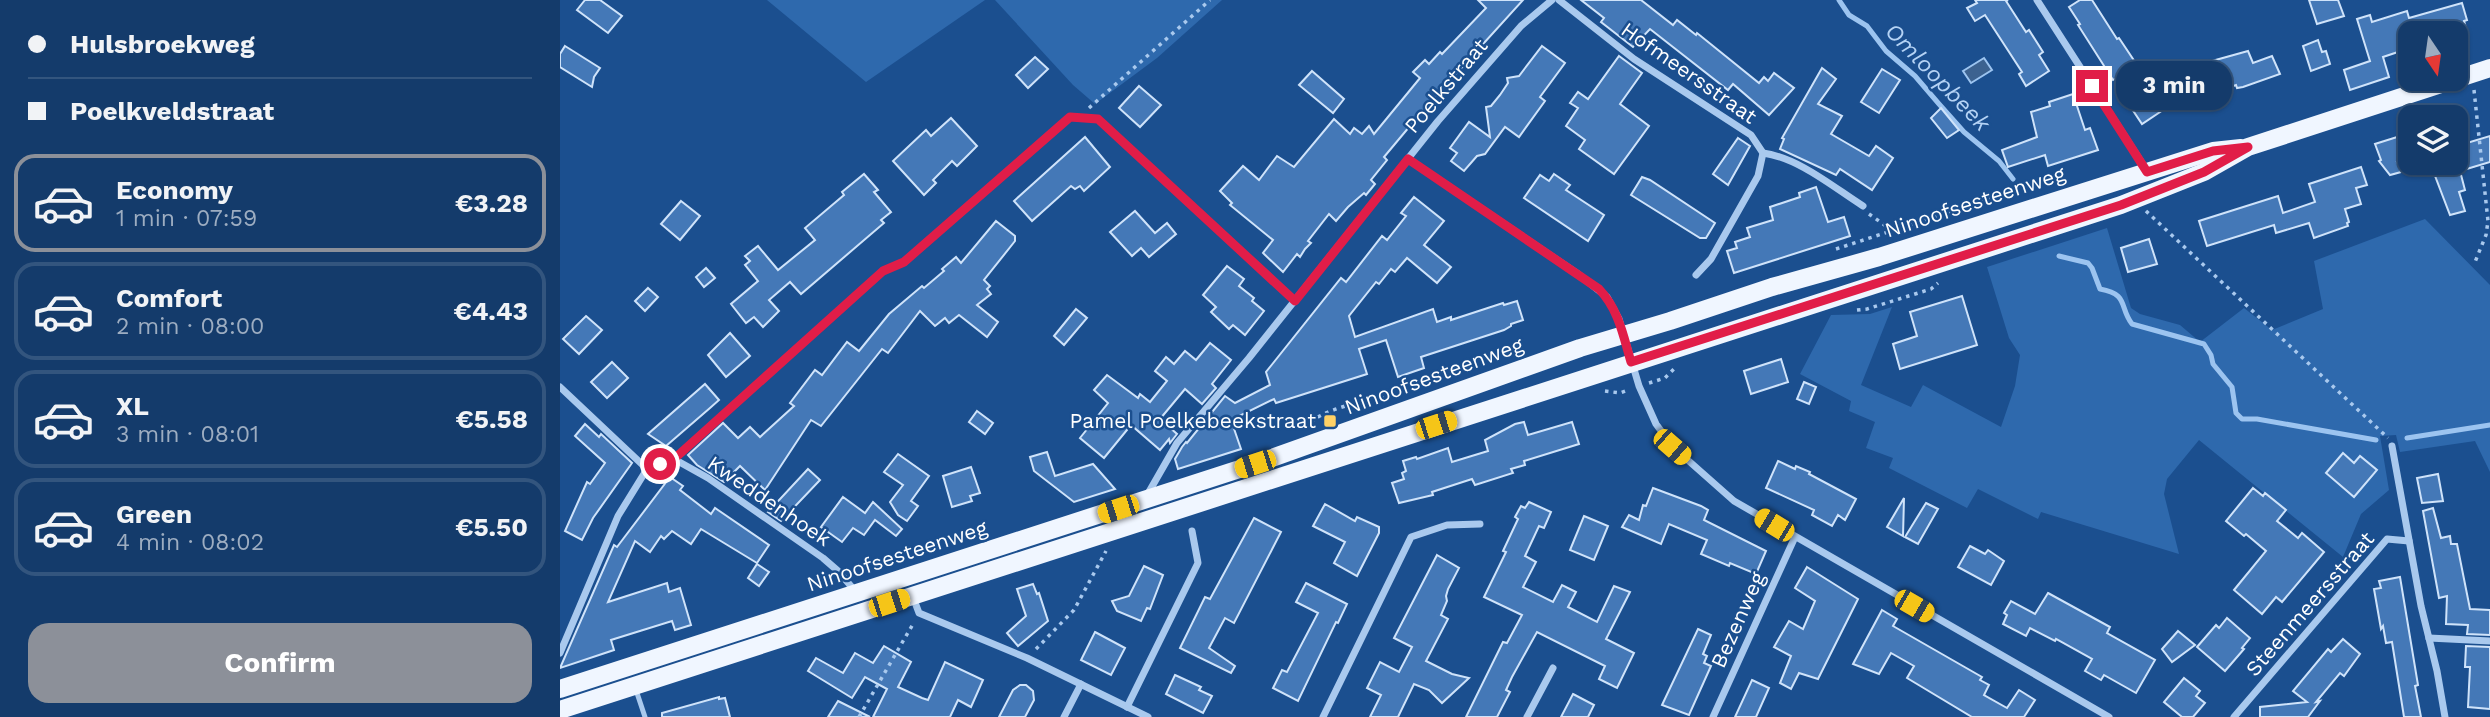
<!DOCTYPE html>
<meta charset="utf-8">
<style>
:root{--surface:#143b6b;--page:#1d4271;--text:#f1f3f6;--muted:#9dadc1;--line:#33557e;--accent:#8c9099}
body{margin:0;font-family:"Work Sans",sans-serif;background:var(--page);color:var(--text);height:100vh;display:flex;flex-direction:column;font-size:26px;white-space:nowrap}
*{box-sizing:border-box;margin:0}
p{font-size:23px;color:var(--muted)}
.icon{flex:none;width:38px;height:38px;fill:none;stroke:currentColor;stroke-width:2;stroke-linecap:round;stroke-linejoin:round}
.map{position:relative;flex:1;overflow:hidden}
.side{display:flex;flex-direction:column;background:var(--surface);width:560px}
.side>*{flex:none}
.guide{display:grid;align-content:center;height:154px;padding:0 28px;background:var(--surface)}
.needle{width:46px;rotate:167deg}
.buttons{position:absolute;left:1838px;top:21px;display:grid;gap:14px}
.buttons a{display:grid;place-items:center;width:70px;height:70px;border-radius:14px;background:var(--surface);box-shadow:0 2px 5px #0004,0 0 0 2px var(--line);font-size:35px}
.end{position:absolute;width:32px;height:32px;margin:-16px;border:9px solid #e11d48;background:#fff;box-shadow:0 0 0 4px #fff}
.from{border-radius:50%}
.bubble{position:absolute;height:49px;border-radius:21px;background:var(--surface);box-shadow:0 2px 5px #0004,0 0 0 2px var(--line);font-size:23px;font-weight:700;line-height:49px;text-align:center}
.car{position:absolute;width:21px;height:42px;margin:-21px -10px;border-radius:9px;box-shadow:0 0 5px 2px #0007;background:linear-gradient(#f5c518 24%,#345 0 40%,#f5c518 0 76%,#345 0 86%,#f5c518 0)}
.guide b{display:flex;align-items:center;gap:24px;height:66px;font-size:26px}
.guide b+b{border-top:2px solid var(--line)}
.guide i{width:18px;height:18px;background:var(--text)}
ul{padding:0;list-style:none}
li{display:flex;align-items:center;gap:21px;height:98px;margin:0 14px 10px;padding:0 14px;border:4px solid var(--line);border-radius:21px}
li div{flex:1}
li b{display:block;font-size:26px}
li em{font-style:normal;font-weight:700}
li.active{border-color:var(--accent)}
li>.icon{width:63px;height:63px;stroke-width:1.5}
.action{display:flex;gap:14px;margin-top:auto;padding:14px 28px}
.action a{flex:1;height:80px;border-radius:21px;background:var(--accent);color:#fff;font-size:28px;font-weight:700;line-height:80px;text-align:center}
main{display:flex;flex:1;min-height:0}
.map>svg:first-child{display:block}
.green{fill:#2e69ad}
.water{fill:#3c6290;stroke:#9cc4f0;stroke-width:2}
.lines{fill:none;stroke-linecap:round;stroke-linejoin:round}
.stream{stroke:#9cc4f0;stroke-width:5}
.building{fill:#4478b7;stroke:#cfe3fa;stroke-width:2}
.path{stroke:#a9c9ee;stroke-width:3.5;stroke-dasharray:3.5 5;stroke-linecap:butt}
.lane{stroke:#a9c9ee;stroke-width:5}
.street{stroke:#a9c9ee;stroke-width:7}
.primary{stroke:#f0f6ff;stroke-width:18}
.route{stroke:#e11d48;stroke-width:9}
.poi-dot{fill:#ffd166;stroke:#1b4f8f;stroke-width:2.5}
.labels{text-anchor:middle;stroke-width:5;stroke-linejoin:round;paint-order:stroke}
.street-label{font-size:21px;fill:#fff;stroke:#1b4f8f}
.poi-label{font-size:21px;fill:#fff;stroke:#1b4f8f;text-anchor:end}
.water-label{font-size:23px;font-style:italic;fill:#b5d3f5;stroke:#1b4f8f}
</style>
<main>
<section class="side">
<div class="guide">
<b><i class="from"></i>Hulsbroekweg</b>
<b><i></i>Poelkveldstraat</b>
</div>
<ul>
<li class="active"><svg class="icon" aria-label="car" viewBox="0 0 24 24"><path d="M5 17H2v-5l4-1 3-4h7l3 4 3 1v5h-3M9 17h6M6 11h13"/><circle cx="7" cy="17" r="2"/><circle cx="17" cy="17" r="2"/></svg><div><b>Economy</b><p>1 min · 07:59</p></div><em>€3.28</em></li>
<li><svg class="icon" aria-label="car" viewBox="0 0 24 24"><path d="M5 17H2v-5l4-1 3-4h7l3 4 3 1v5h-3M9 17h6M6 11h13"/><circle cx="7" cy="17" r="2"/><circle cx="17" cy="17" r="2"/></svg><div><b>Comfort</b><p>2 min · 08:00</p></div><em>€4.43</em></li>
<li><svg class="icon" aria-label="car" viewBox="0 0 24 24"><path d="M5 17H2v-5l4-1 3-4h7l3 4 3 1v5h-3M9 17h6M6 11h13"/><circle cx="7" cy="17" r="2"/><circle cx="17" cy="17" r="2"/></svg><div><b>XL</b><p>3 min · 08:01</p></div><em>€5.58</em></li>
<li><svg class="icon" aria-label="car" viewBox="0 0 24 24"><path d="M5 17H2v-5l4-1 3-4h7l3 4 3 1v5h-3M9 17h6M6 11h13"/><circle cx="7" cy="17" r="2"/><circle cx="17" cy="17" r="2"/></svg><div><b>Green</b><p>4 min · 08:02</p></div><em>€5.50</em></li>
</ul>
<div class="action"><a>Confirm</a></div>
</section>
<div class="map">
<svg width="1930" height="717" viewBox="0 0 1930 717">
<rect width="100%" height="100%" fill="#1b4f8f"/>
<g class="green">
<path d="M207,0H425L306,82Z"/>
<path d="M435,0H662L597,58L535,104L513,85Z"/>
<path d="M1865,219L1930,285V472L1915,441L1840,452L1836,435L1820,436L1829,490L1801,514L1783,557L1639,440L1607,479L1604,494L1619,554L1481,512L1478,519L1418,489L1407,508L1329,468L1333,458L1306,448L1315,422L1289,411L1291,401L1240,374L1271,315L1310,314L1332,307L1301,385L1351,407L1363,385L1441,427L1455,386L1460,355L1449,338L1427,267L1547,228L1571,308L1580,314L1620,325L1640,342L1684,308L1712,330L1763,309L1754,261Z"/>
</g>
<path class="water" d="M1424,58L1432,70L1411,83L1403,71Z"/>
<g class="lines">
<g class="stream">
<path d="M1279,0L1289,15L1307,26L1326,51L1355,76L1379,104L1404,132L1439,161L1453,179"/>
<path d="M1499,256L1528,263L1532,268L1540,289C1569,294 1559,307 1572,324L1644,344L1651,355L1653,364L1672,387L1676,413L1682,419H1697L1816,440"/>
<path d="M1847,438L1930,425"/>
</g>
</g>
<g class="building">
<path d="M25,0H40L62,16L48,33L17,10Z"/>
<path d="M918,0H963L865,108L824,157L827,160L811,180L815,184L806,195L804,193L788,207L776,221L769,214L748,241L751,243L745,249L740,257L737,254L723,272L703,253L713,240L670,205L672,203L660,191L683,166L699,180L717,156L734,167L774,119L790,134L794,128L802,134L809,126L814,134L860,78L853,72L865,60L869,64L880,52L882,54L926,8Z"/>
<path d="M1021,0H1081L1113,25L1117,20L1136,35L1137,33L1199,83L1204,77L1208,81L1214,73L1234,88L1209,115L1173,84L1168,90L1090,29L1073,47L1041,22L1044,18Z"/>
<path d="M1415,0H1448L1446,1L1466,32L1469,30L1483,52L1479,55L1489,71L1466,86L1459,74L1462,72L1425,15L1415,21L1407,8L1417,3Z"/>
<path d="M1520,0H1532L1557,39L1559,38L1577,65L1553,80L1518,25L1520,24L1509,7Z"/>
<path d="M1749,0H1778L1784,16L1757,24Z"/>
<path d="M1902,3L1907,20L1904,21L1907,31L1898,33H1850V48L1823,57L1829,77L1790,90L1784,70L1810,61L1797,19L1810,15L1812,22L1847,11L1849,18Z"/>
<path d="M1758,40L1762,52L1766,51L1770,64L1751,71L1743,46Z"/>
<path d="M5,46L40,68L34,77L32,87L0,67V54Z"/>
<path d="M982,46L1005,63L980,97L985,101L959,137L945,127L925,154L917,156L904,171L891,161L897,153L890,148L909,122L930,137L926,107L931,106L940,95L948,83L947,78L959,76Z"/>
<path d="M1688,51L1693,63L1712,56L1720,74L1683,87L1677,88L1676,85L1662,90L1652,61Z"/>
<path d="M1059,56L1082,73L1060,104L1089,126L1054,174L1019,149L1025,140L1006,126L1018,108L1010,103L1018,92L1028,99Z"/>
<path d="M475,57L488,69L468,88L456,75Z"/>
<path d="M1262,68L1276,79L1258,104L1282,116L1271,134L1309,156L1316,146L1333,158L1312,190L1280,169L1276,175L1220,149L1224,139L1222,138Z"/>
<path d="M1322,69L1340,80L1319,113L1301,102Z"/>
<path d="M1625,69L1645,96L1625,110L1618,100L1582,124L1568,103L1587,90L1592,97Z"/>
<path d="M752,71L784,99L773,113L739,85Z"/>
<path d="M579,86L601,105L580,127L559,108Z"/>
<path d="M1513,94L1525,130L1530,128L1538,150L1488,166L1485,155L1448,167L1442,150L1477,137L1471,112L1490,106L1489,102Z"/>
<path d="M1381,108L1399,130L1387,138L1371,118Z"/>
<path d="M1895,115H1898L1907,143L1930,136V162L1900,171L1905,190L1899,192L1905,211L1890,215L1872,168L1895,163Z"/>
<path d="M391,118L417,146L397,166L392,161L373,180L376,183L364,195L333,161L366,130L371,136Z"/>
<path d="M525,137L550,167L524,191L520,186L515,189L511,186L472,221L454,201Z"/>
<path d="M1837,137L1838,141L1845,138L1850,158L1837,162L1841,172L1830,175L1819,161L1821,160L1815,144Z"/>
<path d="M1178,138L1190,146L1168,185L1153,174Z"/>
<path d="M1801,167L1807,185L1796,188L1801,204L1785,209L1789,222L1787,223L1788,226L1754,238L1749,223L1716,233L1714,225L1647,246L1639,221L1718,196L1723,213L1755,202L1749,184Z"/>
<path d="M304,174L318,190L314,192L331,212L321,220L324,223L241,294L230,282L209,300L219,311L203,327L194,317L186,323L171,304L198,281L185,265L190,261L185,256L198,246L218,270L255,240L245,228L284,195L282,192Z"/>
<path d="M994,174L1010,185L1006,190L1044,215L1028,241L964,198L980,175L989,181Z"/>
<path d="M1082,177L1090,180L1155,223L1146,238H1140L1071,195Z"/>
<path d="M1256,187L1268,222L1284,217L1290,236L1174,273L1167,251L1177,248L1175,242L1190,237L1187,228L1213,220L1210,207L1240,197L1239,193Z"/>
<path d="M854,197L884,221L864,245L891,267L877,283L847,258L835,272L831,269L819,284L816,282L789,316L795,337L873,309L877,322L891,317V320L943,303L944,305L957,301L963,320L951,324V326L944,330L861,357L864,368L838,377L826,340L799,349L807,374L716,403L714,399L671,420L681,449L618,469L615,459L622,447L626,442L627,443L665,396L675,403L710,385L706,372L781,278L786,282L822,236L827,240L846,216L841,213Z"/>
<path d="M121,201L140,216L120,240L101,224Z"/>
<path d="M575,211L595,233L607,223L616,234L589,257L581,248L572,256L550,232Z"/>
<path d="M436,221L455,236V241L424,280L430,286L427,289L431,294L417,305L438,322L427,337L399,315L389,323L385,318L375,326L360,311L328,353L322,349L261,426L251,420L205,490L180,466L164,482L137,465L128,455L163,423L178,438L190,427L200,437L234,406L230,403L255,370L262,375L287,342L299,351L329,314L362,286L364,288L384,271L382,269L396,257L401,263Z"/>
<path d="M1589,239L1597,264L1568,272L1561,248Z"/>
<path d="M667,266L684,279L679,286L694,298L692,301L704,311L685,335L673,325L669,329L651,312L656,307L643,295Z"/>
<path d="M146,268L155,278L144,287L136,277Z"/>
<path d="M88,288L98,297L85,311L75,301Z"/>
<path d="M1402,296L1417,345L1340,369L1333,344L1357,336L1350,312Z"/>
<path d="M516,309L527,318L504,345L494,336Z"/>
<path d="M26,316L42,330L19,354L3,339Z"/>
<path d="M170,333L190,356L166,377L148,355Z"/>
<path d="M650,343L671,360L652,384L656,388L642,404L625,389L600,419L617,434L610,443L609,439L600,450L571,425L544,458L520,438L548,403L534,390L547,375L578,398L580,394L590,402L607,381L595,371L606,357L614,364L625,351L636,360Z"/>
<path d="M1221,359L1228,382L1191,394L1184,371Z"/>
<path d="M52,362L68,378L47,398L31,382Z"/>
<path d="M1244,382L1256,387L1249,404L1237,399Z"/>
<path d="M145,384L159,400L150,408L106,446L88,434Z"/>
<path d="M417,411L433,423L425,434L409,422Z"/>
<path d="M964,422L968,435L1012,422L1019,444L964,461L965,465L951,469L953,473L915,485L912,479L872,492L873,495L839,503L832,483L844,479L842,473L846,471L843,461L856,457L857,459L888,448L892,462L928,451L925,440L955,424Z"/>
<path d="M25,424L39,437L41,434L72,463L33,518L22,540L5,531L27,482L30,484L45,463L15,436Z"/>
<path d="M487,452L495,476L533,464L555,489L514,502L474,471L470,457Z"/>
<path d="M1783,453L1794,463L1800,456L1817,470L1794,497L1766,473Z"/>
<path d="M338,454L369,476L351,501L358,506L347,521L338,515L330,502L343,485L324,472Z"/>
<path d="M1218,461L1235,469L1236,466L1250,472L1249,474L1296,499L1285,520L1278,515L1272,526L1252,515L1254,510L1206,488Z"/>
<path d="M411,467L420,493L410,496L412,501L392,507L383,476Z"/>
<path d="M248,469L260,480L221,521L208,512Z"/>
<path d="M1878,474L1883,501L1862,503L1857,478Z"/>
<path d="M110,477L123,486L120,490L151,514L155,508L209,545L197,563L141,529L131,544L112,531L104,539L101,536L90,552L75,541L48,602L107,583L109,592L120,588L131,625L115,630L112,621L51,640L54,650L0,668L54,545L57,547Z"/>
<path d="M1093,488L1141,506L1148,510L1144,520L1206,551L1196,574L1170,563L1169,566L1141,554L1147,540L1109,524L1101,544L1062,527L1069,515L1079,520L1083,505L1086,506Z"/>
<path d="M1693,488L1703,496L1705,493L1726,510L1717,521L1738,538L1742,533L1764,552L1722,602L1716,597L1702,614L1674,590L1706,551L1686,534L1684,536L1666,521Z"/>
<path d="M283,497L305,513L313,502L342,529L336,536L315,520L304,535L293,528L282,542L261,527Z"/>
<path d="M1344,498L1343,536L1327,527Z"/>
<path d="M969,502L991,512L984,528L979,526L965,556L976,562L963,587L993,602L1002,585L1016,592L1008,607L1037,622L1054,586L1070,592L1046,639L1074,653L1057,688L1039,679L1045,666L977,632L952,677L946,690L950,692L937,717H906L943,642L947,643L962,615L924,597L946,552L943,551L958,519L955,517L961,506L965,508Z"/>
<path d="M1366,503L1378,509L1358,544L1345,537Z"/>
<path d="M765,504L795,521L797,517L819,527V533L797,576L774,563L785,542L753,526Z"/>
<path d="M1873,508L1881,538L1890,536L1891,544H1897L1910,609L1930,610V635L1907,634L1908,625L1886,624L1887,596L1879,598L1863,511Z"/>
<path d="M1024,516L1048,526L1034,560L1010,550Z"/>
<path d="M694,518L721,532L674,623L665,618L649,648L675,666L671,673L620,648L645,597L650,599Z"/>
<path d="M1410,546L1425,554L1428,550L1444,561L1431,585L1398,567Z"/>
<path d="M877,555L899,568L888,589L886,596L887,601L881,615L888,619L866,661L892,674L909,678L882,703L869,690L854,684L838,717H810L821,695L807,688L820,662L839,672L852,647L834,638Z"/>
<path d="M197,564L209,572L199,586L188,578Z"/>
<path d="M584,566L603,575L590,609L587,608L581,621L557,611L552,601L569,596Z"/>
<path d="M1247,567L1298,599L1258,679L1239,673L1231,689L1220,683L1231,656L1214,647L1229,621L1243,629L1255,601L1235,588Z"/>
<path d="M1840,577L1858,685L1855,686L1861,717H1844L1832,642L1826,643L1823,626L1821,629L1814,589L1821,588L1819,581Z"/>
<path d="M746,583L787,604L778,623L776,622L738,701L713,688L722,670L727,672L758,613L736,602Z"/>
<path d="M473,584L477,594L479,593L488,621L458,646L447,633L466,616L457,589Z"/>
<path d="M1488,593L1550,627L1547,633L1595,660L1576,693L1544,675L1541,680L1525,671L1532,659L1496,639L1495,641L1470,628L1466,636L1443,624L1447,615L1444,613L1451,601L1475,614Z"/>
<path d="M1322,610L1337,619L1333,626L1422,677L1420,680L1429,685L1424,695L1447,708L1459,690L1475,700L1464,717H1412L1347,678L1354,666L1331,653L1319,674L1293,664Z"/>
<path d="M1667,618L1690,638L1682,648L1684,649L1665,671L1637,647L1656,625L1659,628Z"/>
<path d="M1138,629L1151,635L1143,654L1147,656L1144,663L1151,666L1129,715L1102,705Z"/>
<path d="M1618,631L1635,645L1612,662L1602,649Z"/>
<path d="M535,632L565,648L551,675L521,660Z"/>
<path d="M1783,639L1800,654L1784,676L1780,673L1756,702L1760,701L1748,717H1700V707L1747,702L1733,691L1768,649L1771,652Z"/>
<path d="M324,646L351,662L338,687L362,698L368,700L385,662L423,680L411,707L398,700L390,717H313L327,689L305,677L292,698L248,671L256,658L283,673L295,653L313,663Z"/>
<path d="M1906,646L1930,647V709L1908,707L1910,667H1905Z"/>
<path d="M615,675L641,687L639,690L652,696L643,713L606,694Z"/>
<path d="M1624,678L1640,691L1636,696L1645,703L1633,717H1622L1604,702Z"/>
<path d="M1192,680L1209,688L1196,717H1175Z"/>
<path d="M460,685H466L473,691L474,700L465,717H439L453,690Z"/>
<path d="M1013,694L1034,705L1028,717H1001Z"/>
<path d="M159,697V699L165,698L170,717H102V713Z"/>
<path d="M278,701L310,717H268Z"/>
</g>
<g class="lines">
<g class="path">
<path d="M1914,90L1928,221L1926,235L1915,262"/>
<path d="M529,108L650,0"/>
<path d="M1586,211L1828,438"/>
<path d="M1309,214L1333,231"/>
<path d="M1276,249L1438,196H1452"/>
<path d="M1297,310L1307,309L1371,289L1378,283"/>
<path d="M1089,383L1105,378L1115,368"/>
<path d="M1045,391L1060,393L1068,390"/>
<path d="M744,427C763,409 798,402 824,398"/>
<path d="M476,649L514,610L546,551"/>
<path d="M299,717L353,624"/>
</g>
<path class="lane" d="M76,690L85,717"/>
<g class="street">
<path d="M999,0L1074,59L1191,135L1203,153L1198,176L1151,259L1136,275"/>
<path d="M1477,0L1587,171"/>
<path d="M1203,153C1239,158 1273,187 1303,206"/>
<path d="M848,159L1018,274L1047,297L1059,319L1079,386L1096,424L1113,447L1174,501L1549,717"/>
<path d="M0,387L87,469"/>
<path d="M1832,446L1861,606L1877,671L1885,717"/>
<path d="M114,459L323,271L344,262L510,117L538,119L735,301"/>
<path d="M586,497L617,443L689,358L878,121L961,26L992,0"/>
<path d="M353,597L359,613L467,658L588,717"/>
<path d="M1869,638L1930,641"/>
<path d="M0,653L58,516L87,469L114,459L148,478L263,558L278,571L296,592"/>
<path d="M567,707L638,563L632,531"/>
<path d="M504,717L521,684"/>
<path d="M763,717L851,537L887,525L920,524"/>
<path d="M967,717L993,668"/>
<path d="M1153,717L1235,537"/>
<path d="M1674,717L1827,539L1849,541"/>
</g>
<g class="primary">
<path d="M0,689L695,464L1020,348L1110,321L1212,287L1319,257L1653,151L1681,148"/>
<path d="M0,710L1561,205L1644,172L1688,147L1930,68"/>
</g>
</g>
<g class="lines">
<path class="route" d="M100,464L114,459L323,271L344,262L510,117L538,119L735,301L848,159L1039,289C1059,310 1063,335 1071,362L1561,205L1644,172L1688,147L1653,151L1587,172L1532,86"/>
</g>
<rect class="poi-dot" x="763" y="414" width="14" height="14" rx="3.5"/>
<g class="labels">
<g class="street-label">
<text transform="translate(1129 73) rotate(35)" y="7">Hofmeersstraat</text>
<text transform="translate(886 86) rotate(-50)" y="7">Poelkstraat</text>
<text transform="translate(1415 202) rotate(-18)" y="7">Ninoofsesteenweg</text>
<text transform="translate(874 376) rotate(-20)" y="7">Ninoofsesteenweg</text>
<text transform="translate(209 501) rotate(34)" y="7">Kweddenhoek</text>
<text transform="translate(337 556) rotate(-18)" y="7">Ninoofsesteenweg</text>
<text transform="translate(1750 604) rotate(-49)" y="7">Steenmeersstraat</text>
<text transform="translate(1178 620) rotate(-66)" y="7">Bezenweg</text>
</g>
<g class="poi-label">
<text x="756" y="428">Pamel Poelkebeekstraat</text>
</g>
<g class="water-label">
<text transform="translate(1378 77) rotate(46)" y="8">Omloopbeek</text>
</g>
</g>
</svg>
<div class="buttons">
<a><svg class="needle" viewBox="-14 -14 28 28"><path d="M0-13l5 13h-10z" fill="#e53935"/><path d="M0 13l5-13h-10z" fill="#9dadc1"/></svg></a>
<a><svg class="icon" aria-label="layers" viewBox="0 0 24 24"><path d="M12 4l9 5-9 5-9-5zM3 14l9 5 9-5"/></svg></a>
</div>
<i class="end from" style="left:100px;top:464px"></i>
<i class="end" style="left:1532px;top:86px"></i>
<div class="bubble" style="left:1556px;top:61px;width:116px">3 min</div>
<i class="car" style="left:876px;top:425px;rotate:72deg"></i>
<i class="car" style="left:1112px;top:447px;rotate:131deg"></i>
<i class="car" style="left:695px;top:464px;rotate:252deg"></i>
<i class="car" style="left:558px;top:509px;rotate:252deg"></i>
<i class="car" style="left:1214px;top:525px;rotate:301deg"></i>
<i class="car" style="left:329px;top:603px;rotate:72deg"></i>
<i class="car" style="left:1354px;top:606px;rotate:120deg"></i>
</div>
</main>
